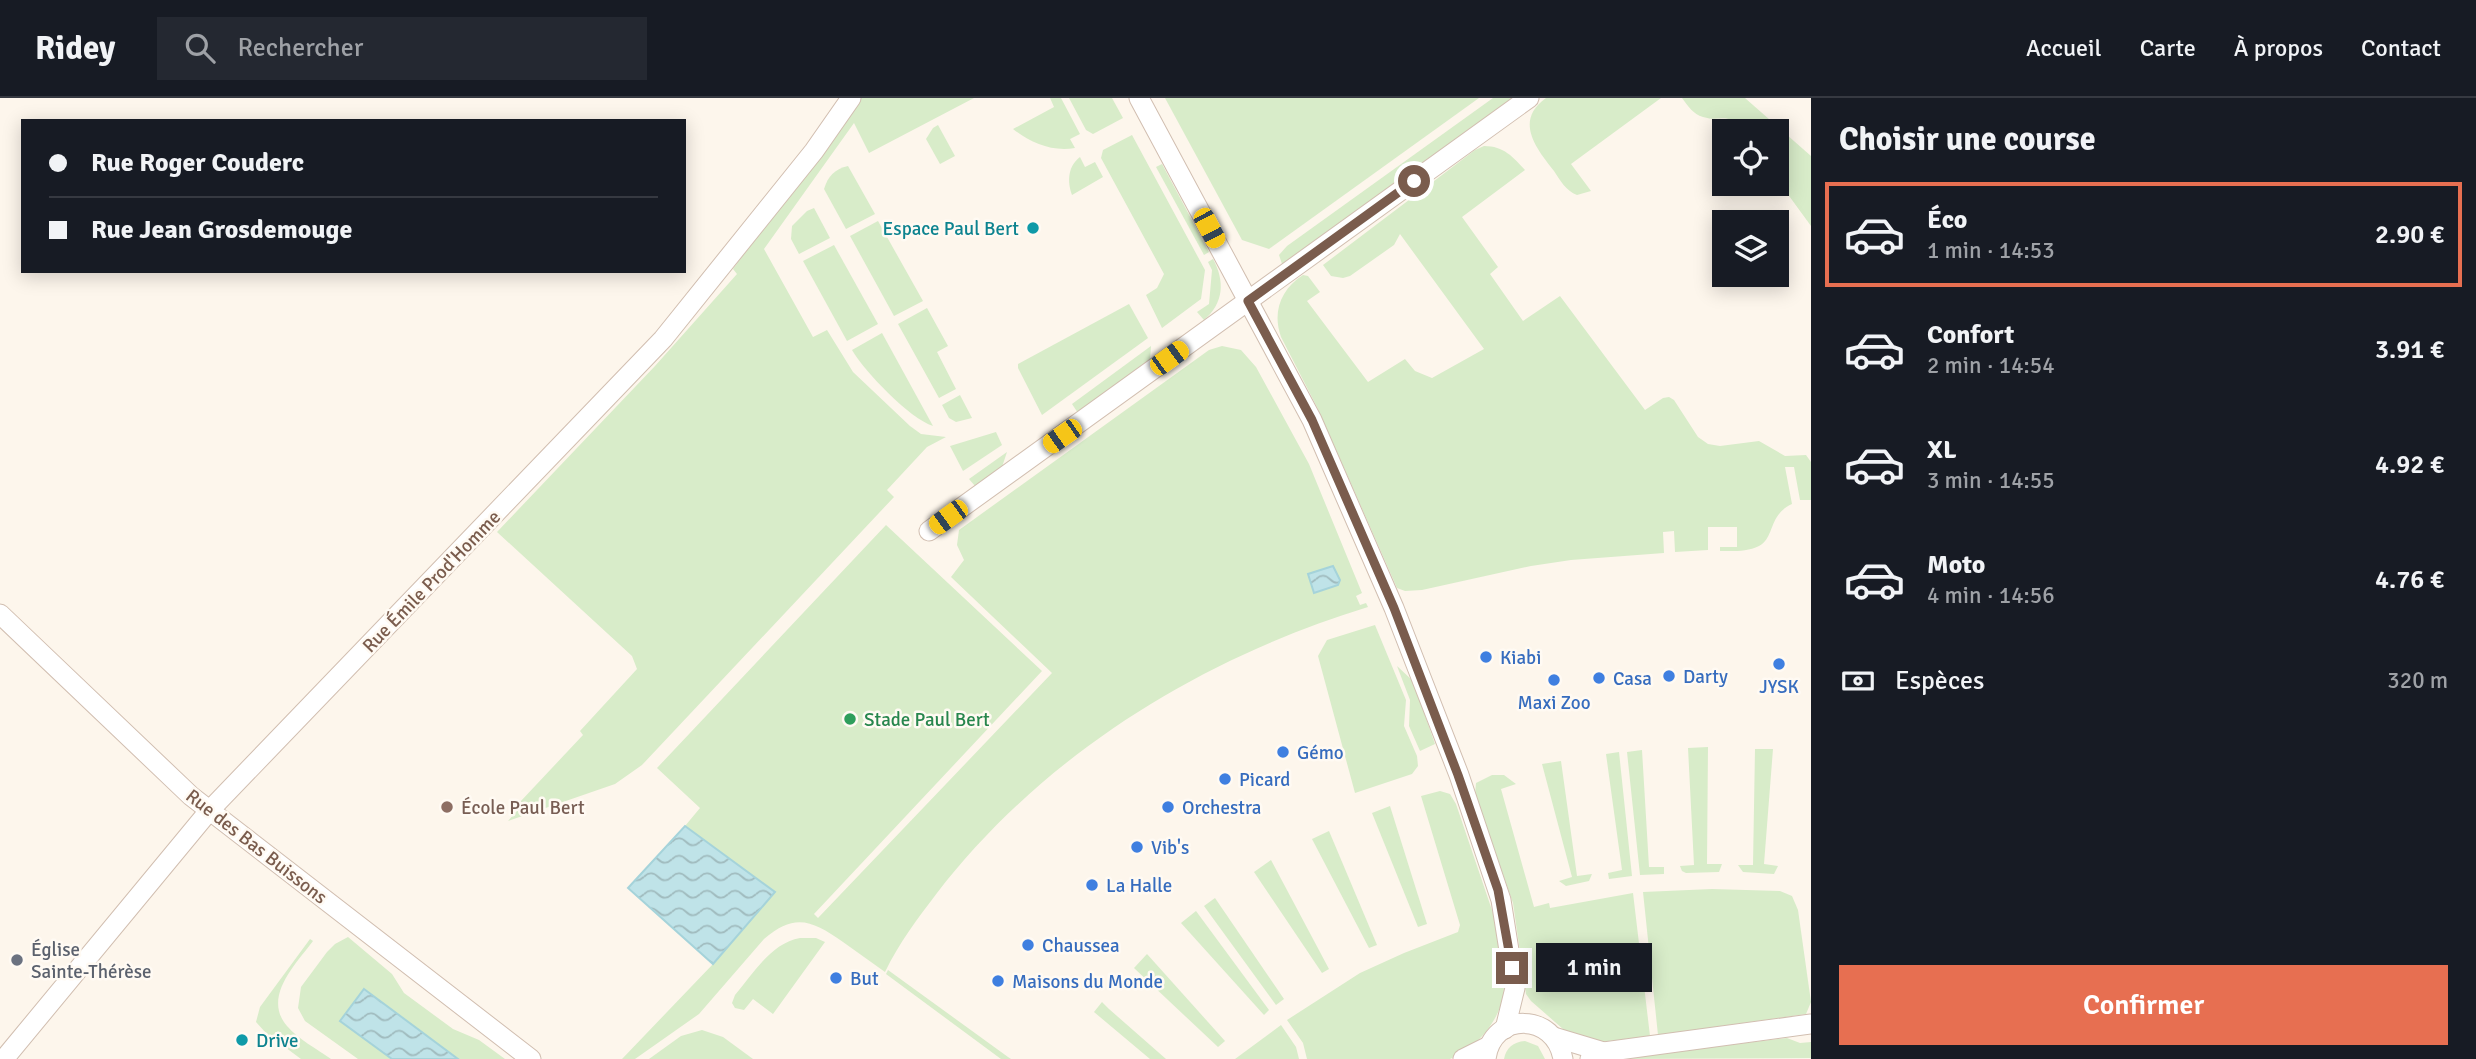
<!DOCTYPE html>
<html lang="fr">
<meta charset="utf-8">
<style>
:root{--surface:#171b24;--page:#242831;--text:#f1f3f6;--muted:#9ea1a6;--line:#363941;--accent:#e76f51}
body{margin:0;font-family:Signika,sans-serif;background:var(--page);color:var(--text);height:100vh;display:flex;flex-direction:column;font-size:26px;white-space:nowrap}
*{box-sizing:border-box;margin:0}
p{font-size:23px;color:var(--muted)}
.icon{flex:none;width:38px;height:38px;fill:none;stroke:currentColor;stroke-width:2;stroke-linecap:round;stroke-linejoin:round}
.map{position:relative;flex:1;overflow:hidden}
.sheet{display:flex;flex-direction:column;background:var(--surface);width:665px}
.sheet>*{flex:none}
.banner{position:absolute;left:21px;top:21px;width:665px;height:154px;border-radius:0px;box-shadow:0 4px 18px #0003;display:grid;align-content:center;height:154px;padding:0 28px;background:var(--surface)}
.buttons{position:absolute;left:1712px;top:21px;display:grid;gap:14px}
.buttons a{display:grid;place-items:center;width:77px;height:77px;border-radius:0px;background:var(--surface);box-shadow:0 4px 18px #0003;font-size:35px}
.end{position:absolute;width:32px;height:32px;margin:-16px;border:9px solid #7a5c4d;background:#fff;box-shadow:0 0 0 4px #fff}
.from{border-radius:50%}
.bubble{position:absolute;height:49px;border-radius:0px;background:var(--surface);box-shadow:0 4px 18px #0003;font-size:23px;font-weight:600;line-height:49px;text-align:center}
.car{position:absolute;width:21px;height:42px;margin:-21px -10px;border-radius:9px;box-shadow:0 0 5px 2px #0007;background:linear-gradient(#f5c518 24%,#345 0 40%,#f5c518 0 76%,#345 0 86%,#f5c518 0)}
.banner b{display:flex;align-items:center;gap:24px;height:66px;font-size:26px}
.banner b+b{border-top:2px solid var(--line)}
.banner i{width:18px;height:18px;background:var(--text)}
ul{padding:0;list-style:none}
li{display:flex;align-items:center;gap:21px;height:105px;margin:0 14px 10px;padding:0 14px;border:4px solid transparent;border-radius:0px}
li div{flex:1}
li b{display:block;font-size:26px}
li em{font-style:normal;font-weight:600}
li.current{border-color:var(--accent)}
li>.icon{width:63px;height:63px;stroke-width:1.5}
h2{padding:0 28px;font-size:32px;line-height:84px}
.pay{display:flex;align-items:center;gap:18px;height:77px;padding:0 28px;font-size:26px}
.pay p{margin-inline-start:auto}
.button{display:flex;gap:14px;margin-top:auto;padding:14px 28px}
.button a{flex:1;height:80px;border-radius:0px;background:var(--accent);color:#fff;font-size:28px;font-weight:600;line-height:80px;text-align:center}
header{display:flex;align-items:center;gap:42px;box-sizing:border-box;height:98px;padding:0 35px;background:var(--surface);border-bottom:2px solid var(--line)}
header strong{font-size:33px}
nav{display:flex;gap:38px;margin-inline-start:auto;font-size:24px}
.search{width:490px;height:63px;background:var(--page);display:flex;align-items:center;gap:18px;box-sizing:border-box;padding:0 24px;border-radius:0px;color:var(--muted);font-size:26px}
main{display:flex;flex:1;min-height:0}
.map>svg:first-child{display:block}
.green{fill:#d8ecc9}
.water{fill:url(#water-waves);stroke:#a5d3da;stroke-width:2}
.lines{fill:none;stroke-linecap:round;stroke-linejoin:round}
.minor-casing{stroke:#d1beb0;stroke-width:21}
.minor{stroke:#fff;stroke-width:19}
.route{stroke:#7a5c4d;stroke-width:9}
.culture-dot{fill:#0f9aa8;stroke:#fffaf3;stroke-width:2.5}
.shop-dot{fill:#3f7fe0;stroke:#fffaf3;stroke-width:2.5}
.leisure-dot{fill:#2e9e5b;stroke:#fffaf3;stroke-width:2.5}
.education-dot{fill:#8d6e63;stroke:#fffaf3;stroke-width:2.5}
.worship-dot{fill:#6b7280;stroke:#fffaf3;stroke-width:2.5}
.labels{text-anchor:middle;stroke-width:5;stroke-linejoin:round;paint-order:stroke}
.culture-label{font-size:19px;fill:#0d838f;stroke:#fffaf3;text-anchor:end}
.street-label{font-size:19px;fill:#7a5c4d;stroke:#fffaf3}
.shop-label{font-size:19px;fill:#366cbe;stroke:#fffaf3;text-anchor:start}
.leisure-label{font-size:19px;fill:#27864d;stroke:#fffaf3;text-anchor:start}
.education-label{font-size:19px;fill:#785e54;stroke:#fffaf3;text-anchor:start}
.worship-label{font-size:19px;fill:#5b616d;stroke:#fffaf3;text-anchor:start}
</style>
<header>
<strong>Ridey</strong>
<div class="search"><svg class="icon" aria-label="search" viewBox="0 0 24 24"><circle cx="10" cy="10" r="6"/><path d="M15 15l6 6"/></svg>Rechercher</div>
<nav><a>Accueil</a><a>Carte</a><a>À propos</a><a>Contact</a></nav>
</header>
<main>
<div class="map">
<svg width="1811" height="961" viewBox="0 0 1811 961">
<defs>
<pattern id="water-waves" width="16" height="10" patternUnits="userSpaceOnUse" patternTransform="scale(1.75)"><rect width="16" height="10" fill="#bfe3e8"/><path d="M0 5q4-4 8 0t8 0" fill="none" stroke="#a0bbbe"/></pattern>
</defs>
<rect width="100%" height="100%" fill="#fdf6ec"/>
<g class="green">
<path d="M857,0H974L869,55L854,25L764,151L813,239L827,232L853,274L910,328L921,336L946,339L927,349L887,392L894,399L642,667L615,686L508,723L521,708L520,704L583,637L580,633L637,571L632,558L497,434L655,268L737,176L733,171Z"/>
<path d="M1050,0H1061L1080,36L1070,41L1075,50C1052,54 1031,45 1013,31L1054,9Z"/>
<path d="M1069,0H1112L1123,20L1093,36L1086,32Z"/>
<path d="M1165,0H1479L1269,151L1242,142Z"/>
<path d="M1493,0H1512L1282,166L1279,157L1287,148Z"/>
<path d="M1546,0H1661L1571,66L1591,93L1577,97C1566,93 1560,82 1554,73C1536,50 1514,23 1546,0Z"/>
<path d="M1682,0H1745L1811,58V128L1776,80V33H1758L1753,28L1742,33C1726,12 1723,25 1703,19C1693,16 1688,8 1682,0Z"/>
<path d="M938,27L955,58L940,66L926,41L933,30Z"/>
<path d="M1132,37L1205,172L1201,201L1162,230L1146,197L1157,190L1164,176L1101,60L1103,52Z"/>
<path d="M1484,48C1504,48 1513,59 1525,72L1462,119L1498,169L1490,176L1523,223L1560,198L1645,312L1663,300L1669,299L1674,302L1698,339L1708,346L1720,348L1759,343L1785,358L1806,357L1811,364V402H1800L1794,369H1785L1792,406C1768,417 1775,440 1759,448C1747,454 1733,453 1720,453V449H1737V429H1708V452L1675,454L1674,433L1663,434L1664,455L1571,462L1531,468L1422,492L1405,493L1397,490L1318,311L1281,239C1272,214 1281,191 1303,177L1308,178L1320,194L1307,203L1368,284L1405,261L1415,273L1432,280L1484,251L1400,136L1394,147L1350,178L1343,180L1331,178L1323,167L1475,52Z"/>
<path d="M1080,59L1085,69L1095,64L1103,79L1072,97C1067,83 1068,68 1080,59Z"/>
<path d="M1162,66L1209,154L1204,157L1156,69Z"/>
<path d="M848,68L875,116L846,131L824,91C828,78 835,71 848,68Z"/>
<path d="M814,110L830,140L799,156L791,141L792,128L807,113Z"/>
<path d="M878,123L923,203L894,218L850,138Z"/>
<path d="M834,147L878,226L847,243L803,163Z"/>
<path d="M1213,161C1225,183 1224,205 1204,222L1197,214L1209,206L1212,172L1208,164Z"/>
<path d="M1129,206L1148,240L1042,317L1018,270V266Z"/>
<path d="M927,210L948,248L937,254L956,291L939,300L898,226Z"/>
<path d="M882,235L933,328C910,321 864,273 852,252Z"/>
<path d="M1151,248L1150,263L1078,315L1072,306Z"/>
<path d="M1222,248L1241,252L1256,269L1309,366L1362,495L1356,498L1360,507L1366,505L1368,509C1202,560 1045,655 937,795C918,820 899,845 885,874C871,864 857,854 843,844C813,823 795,814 764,841L699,916L635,961H622L713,866L775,794L685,728L700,710L657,670L886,427L1042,573L814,816L818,820L1052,575L951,479L964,462L957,447L959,432L1209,252Z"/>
<path d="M960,297L972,320L956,324L949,320L942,307Z"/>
<path d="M996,334L1002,347L963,373L950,348Z"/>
<path d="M1007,354L1002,369L975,388L969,381Z"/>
<path d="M1375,527L1406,602L1404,628L1417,658L1418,668L1412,676L1355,695L1318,558L1327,542Z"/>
<path d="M1397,568L1413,583L1435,646L1420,653L1409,628L1410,602Z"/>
<path d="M1708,649L1707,766H1722L1719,774L1686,775L1682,773L1680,768L1694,767L1688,650Z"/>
<path d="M1755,651H1773L1764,766L1778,768L1774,776L1743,774L1738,767H1753Z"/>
<path d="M1642,652L1649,769H1664V776L1640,777L1627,654Z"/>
<path d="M1619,654L1632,778L1609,781L1608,775L1622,772L1606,656Z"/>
<path d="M1561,663L1577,778L1592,776L1589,783L1566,788L1559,783L1572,779L1542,666Z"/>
<path d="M1492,677H1504L1516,686L1501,691L1534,809L1549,805L1550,810L1633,795L1650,938L1600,944L1571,938L1531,903L1526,896L1513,805L1475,696L1476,685Z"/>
<path d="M1440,693L1450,696L1456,706L1495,821L1504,889C1504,918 1477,951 1450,961H1307L1303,945L1287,922L1360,875L1404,855L1458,834L1460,827L1421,698Z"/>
<path d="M1390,708L1427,826L1418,829L1372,715Z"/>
<path d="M1329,733L1377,847L1369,850L1312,741Z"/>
<path d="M1271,762L1329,871L1322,875L1254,774Z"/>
<path d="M1712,791L1780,793L1792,798L1798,812L1811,904L1806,916L1658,937L1643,794Z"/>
<path d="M1215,800L1284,901L1276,907L1204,808Z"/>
<path d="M1196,813L1269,912L1264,917L1181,825Z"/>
<path d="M348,839L392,876L404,895L453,931L479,942L505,961H358L305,923L298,910L301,889L327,854L335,846Z"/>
<path d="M800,840H816L825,844L773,916L753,901L744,912L735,910L732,905L735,897C753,876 771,845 800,840Z"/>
<path d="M310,841L313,843C296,866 262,899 287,928C298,941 317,951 331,961H301L266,935L256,924L260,909Z"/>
<path d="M1147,856L1225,943L1218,949L1134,870Z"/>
<path d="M888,872L1008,959L1011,961H1001L886,876Z"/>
<path d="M1102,904L1109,911L1166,961H1150L1094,914Z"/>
<path d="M1281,927L1296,949L1299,961H1235Z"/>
<path d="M702,932L723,939L753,961H649L681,938Z"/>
<path d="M1787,940L1800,945L1811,944V960L1613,961Z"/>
<path d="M1525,943L1538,948L1545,961H1504C1506,950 1513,944 1525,943Z"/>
</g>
<g class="water">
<path d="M1333,468L1340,482L1338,487L1314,495L1308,476Z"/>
<path d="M685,728L775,794L713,866L628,790Z"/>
<path d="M364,891L458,961H392L340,923Z"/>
</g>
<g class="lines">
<defs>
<g id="minor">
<path d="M1139,0L1312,322L1394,510L1459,677L1501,802L1515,890L1505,931"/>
<path d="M929,433L1529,0"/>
<path d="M0,516L191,698L531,961"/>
<path d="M1554,939L1604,954"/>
<path d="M4,961L209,713L663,241L814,53L851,0"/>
<path d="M1463,961L1489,948"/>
<path d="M1486,961C1492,913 1555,914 1563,961"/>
<path d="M1590,961L1604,954L1811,926"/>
</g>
</defs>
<use href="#minor" class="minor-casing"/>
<use href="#minor" class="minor"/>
</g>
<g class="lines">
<path class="route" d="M1414,83L1248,203L1312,322L1394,510L1458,677L1498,792L1512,870"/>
</g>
<g class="culture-dot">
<circle cx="1033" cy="130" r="7"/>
<circle cx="242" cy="942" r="7"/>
</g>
<g class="shop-dot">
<circle cx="1486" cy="559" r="7"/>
<circle cx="1779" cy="566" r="7"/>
<circle cx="1669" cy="578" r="7"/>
<circle cx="1599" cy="580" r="7"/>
<circle cx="1554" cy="582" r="7"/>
<circle cx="1283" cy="654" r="7"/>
<circle cx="1225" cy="681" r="7"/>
<circle cx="1168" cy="709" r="7"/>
<circle cx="1137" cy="749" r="7"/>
<circle cx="1092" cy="787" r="7"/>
<circle cx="1028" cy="847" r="7"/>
<circle cx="836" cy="880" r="7"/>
<circle cx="998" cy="883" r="7"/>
</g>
<circle class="leisure-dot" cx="850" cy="621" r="7"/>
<circle class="education-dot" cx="447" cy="709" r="7"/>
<circle class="worship-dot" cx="17" cy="862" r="7"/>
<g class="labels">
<g class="culture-label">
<text x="1019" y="137">Espace Paul Bert</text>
<text x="256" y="949" text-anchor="start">Drive</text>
</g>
<g class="street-label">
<text transform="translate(431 483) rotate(-46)" y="7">Rue Émile Prod'Homme</text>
<text transform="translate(257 748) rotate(38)" y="7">Rue des Bas Buissons</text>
</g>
<g class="shop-label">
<text x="1500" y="566">Kiabi</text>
<text x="1683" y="585">Darty</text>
<text x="1613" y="587">Casa</text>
<text x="1779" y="595" text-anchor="middle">JYSK</text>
<text x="1554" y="611" text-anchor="middle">Maxi Zoo</text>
<text x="1297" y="661">Gémo</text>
<text x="1239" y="688">Picard</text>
<text x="1182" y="716">Orchestra</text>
<text x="1151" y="756">Vib's</text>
<text x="1106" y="794">La Halle</text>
<text x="1042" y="854">Chaussea</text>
<text x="850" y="887">But</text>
<text x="1012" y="890">Maisons du Monde</text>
</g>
<g class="leisure-label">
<text x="864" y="628">Stade Paul Bert</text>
</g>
<g class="education-label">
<text x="461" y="716">École Paul Bert</text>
</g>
<g class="worship-label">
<text x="31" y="858">Église<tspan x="31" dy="22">Sainte-Thérèse</tspan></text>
</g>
</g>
</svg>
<div class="buttons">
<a><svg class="icon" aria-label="locate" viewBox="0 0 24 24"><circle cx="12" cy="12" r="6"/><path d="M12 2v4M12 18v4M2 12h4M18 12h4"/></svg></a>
<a><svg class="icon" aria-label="layers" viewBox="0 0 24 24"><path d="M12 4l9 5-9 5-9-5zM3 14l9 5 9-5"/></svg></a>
</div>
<i class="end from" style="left:1414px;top:83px"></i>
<i class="end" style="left:1512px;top:870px"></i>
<div class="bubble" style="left:1536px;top:845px;width:116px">1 min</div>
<i class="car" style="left:1209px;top:130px;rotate:152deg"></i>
<i class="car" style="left:1169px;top:260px;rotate:54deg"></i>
<i class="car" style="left:1062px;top:338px;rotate:235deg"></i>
<i class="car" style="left:948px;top:419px;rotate:234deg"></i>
<div class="banner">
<b><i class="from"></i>Rue Roger Couderc</b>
<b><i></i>Rue Jean Grosdemouge</b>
</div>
</div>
<section class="sheet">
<h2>Choisir une course</h2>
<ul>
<li class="current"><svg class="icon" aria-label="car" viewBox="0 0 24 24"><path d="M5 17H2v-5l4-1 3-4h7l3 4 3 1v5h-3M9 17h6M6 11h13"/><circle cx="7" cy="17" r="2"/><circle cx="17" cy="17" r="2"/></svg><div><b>Éco</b><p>1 min · 14:53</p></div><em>2.90 €</em></li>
<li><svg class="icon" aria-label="car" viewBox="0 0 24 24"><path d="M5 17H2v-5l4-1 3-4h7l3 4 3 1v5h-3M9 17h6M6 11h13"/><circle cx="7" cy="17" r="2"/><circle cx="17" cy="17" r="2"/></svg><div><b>Confort</b><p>2 min · 14:54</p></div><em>3.91 €</em></li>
<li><svg class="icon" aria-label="car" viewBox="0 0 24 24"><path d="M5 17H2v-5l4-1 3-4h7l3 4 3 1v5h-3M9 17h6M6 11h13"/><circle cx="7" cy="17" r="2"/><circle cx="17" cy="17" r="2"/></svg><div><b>XL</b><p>3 min · 14:55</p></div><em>4.92 €</em></li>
<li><svg class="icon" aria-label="car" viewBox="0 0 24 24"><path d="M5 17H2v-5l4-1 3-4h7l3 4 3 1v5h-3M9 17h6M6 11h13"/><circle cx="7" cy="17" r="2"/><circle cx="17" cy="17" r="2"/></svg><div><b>Moto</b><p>4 min · 14:56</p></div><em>4.76 €</em></li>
</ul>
<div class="pay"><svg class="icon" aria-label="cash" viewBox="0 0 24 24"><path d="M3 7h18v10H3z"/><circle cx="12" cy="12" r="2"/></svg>Espèces<p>320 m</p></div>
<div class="button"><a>Confirmer</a></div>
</section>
</main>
